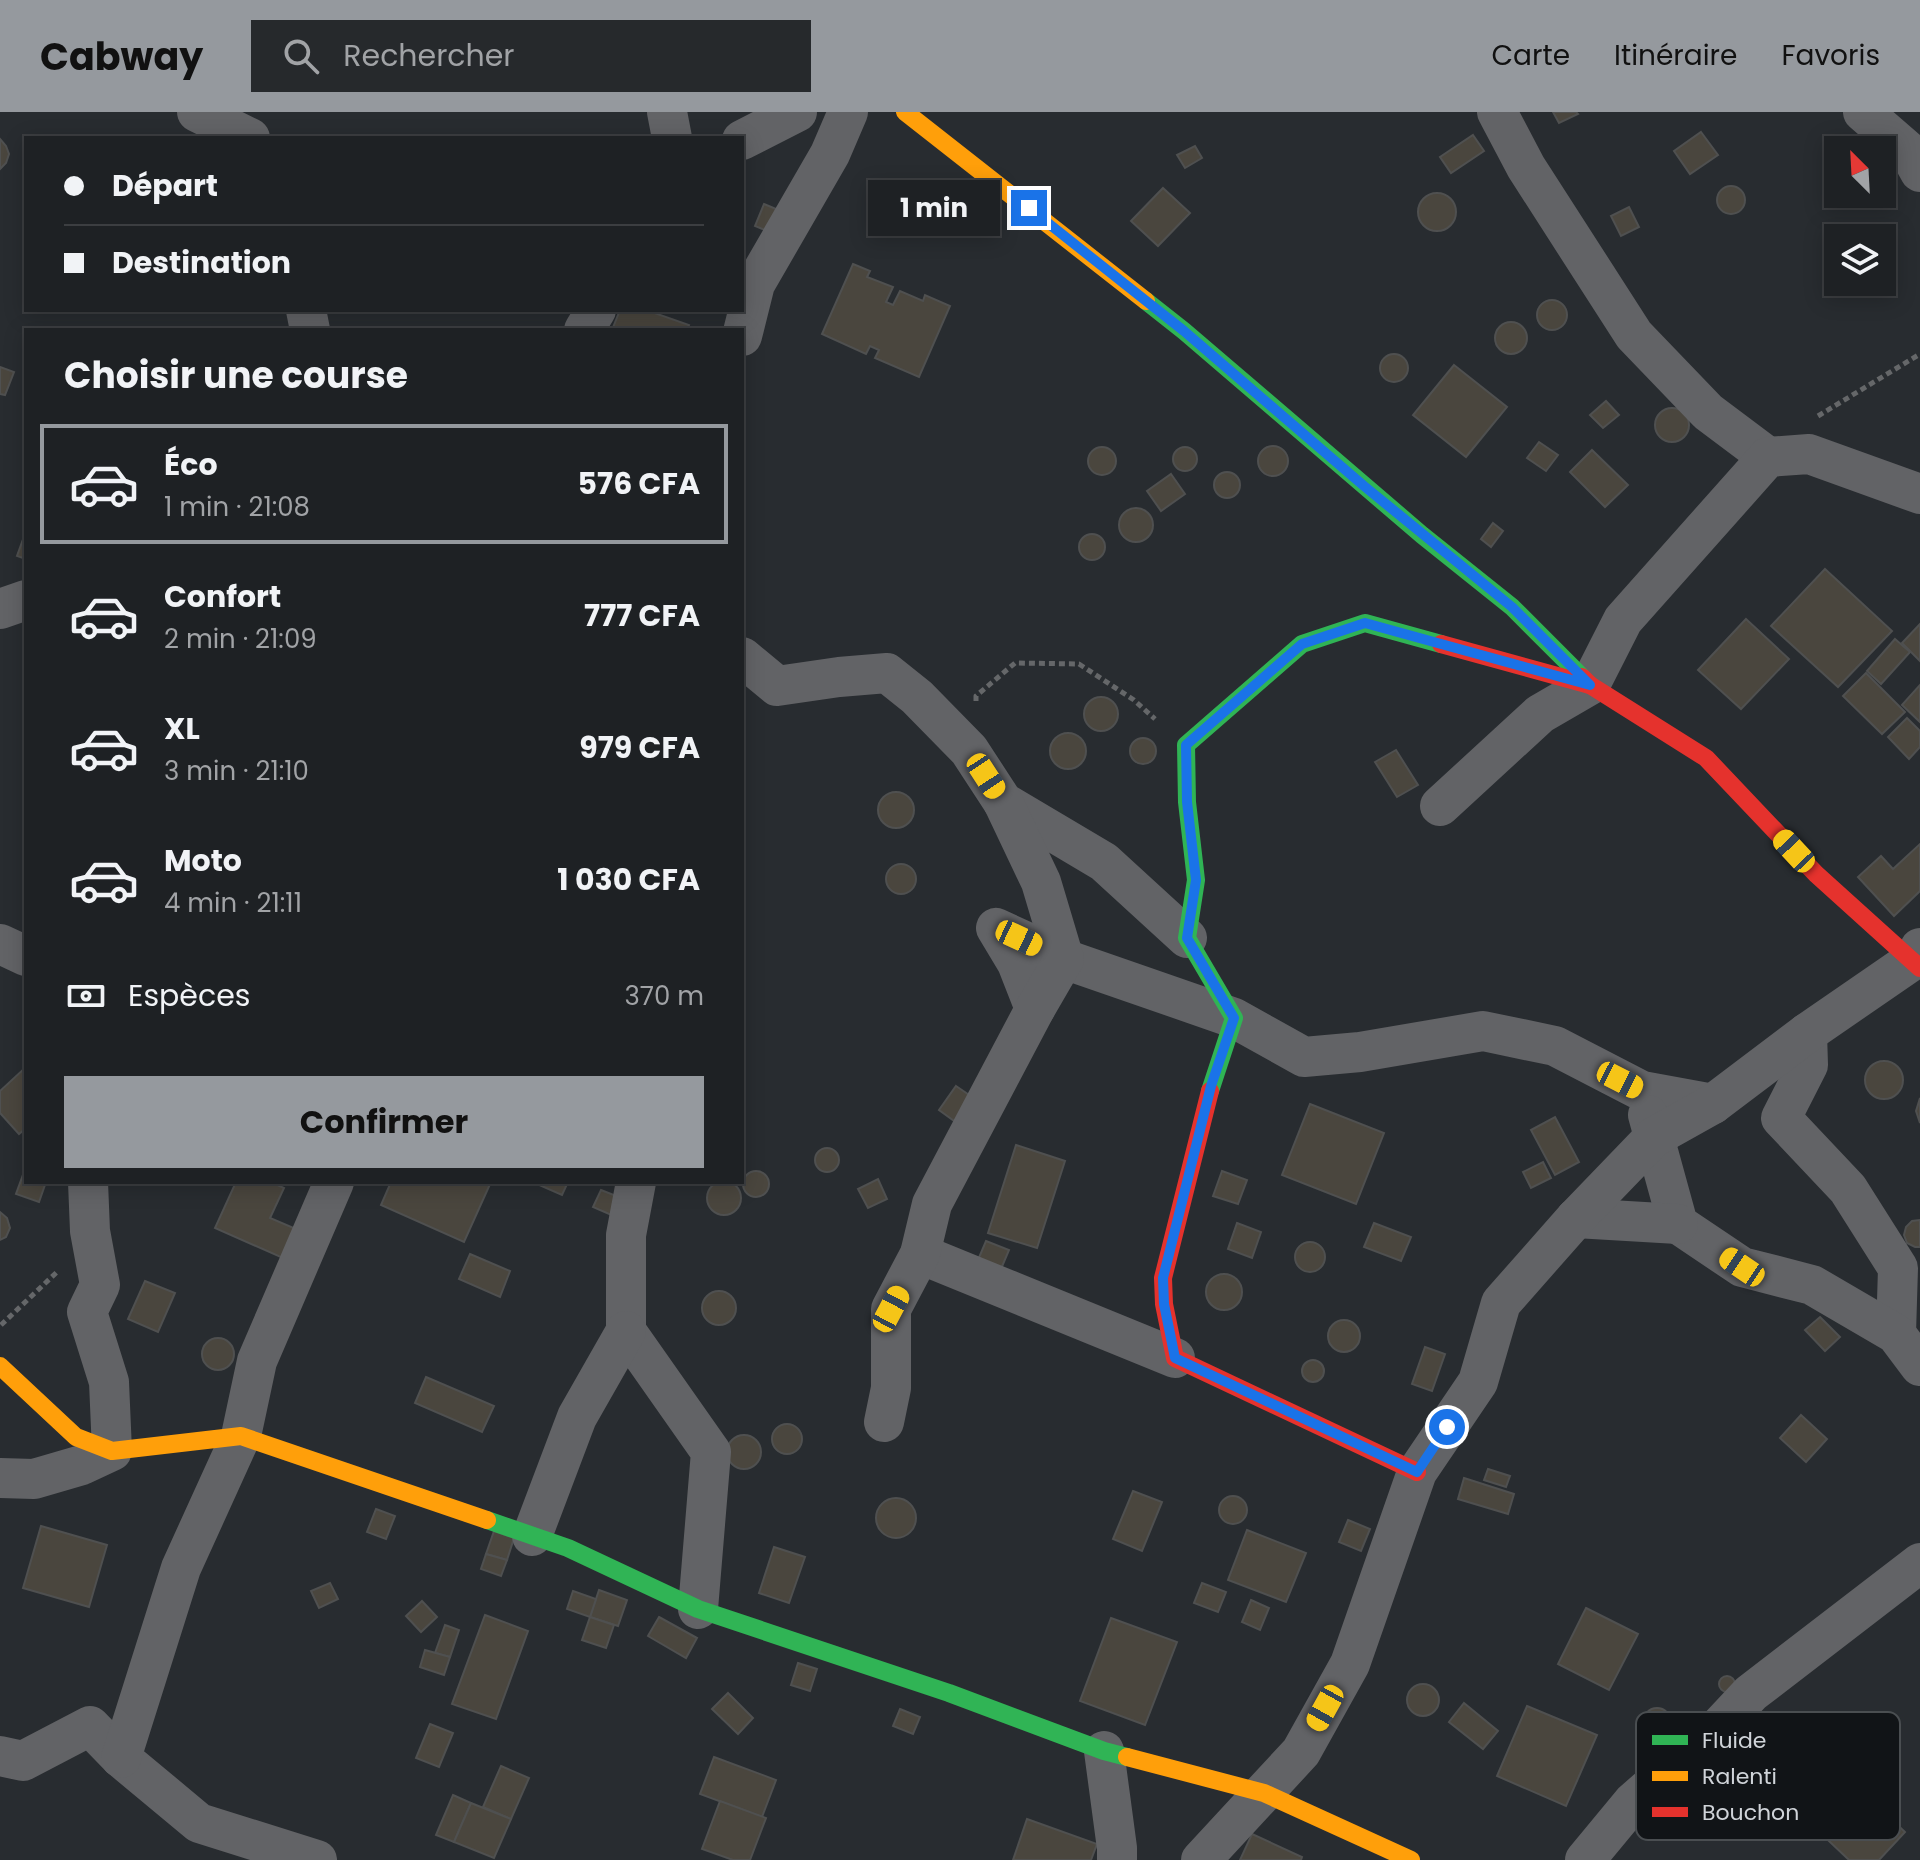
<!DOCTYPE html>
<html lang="fr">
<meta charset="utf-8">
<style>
:root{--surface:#1e2124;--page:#26292c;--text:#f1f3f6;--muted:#a1a3a6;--line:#3c3e41;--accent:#95999e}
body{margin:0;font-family:Poppins,sans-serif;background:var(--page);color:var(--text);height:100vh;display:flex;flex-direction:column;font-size:30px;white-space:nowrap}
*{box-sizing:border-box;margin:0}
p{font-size:26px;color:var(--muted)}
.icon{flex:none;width:44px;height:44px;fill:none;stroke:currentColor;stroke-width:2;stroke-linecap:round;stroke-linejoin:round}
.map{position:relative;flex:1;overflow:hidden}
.panel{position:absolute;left:24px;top:216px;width:720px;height:856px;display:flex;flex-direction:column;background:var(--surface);border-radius:0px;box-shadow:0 4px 20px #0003,0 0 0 2px var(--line)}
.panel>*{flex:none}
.top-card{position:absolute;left:24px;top:24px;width:720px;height:176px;border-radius:0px;box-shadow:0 4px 20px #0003,0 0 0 2px var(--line);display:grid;align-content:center;height:176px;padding:0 40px;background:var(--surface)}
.needle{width:52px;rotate:336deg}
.controls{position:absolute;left:1824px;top:24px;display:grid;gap:16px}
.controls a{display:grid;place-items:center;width:72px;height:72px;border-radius:0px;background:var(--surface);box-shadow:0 4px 20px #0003,0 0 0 2px var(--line);font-size:40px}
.end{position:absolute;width:36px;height:36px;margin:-18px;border:10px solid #1a73e8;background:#fff;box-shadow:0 0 0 4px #fff}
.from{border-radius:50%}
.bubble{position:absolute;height:56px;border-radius:0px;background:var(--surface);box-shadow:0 4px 20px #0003,0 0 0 2px var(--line);font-size:26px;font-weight:700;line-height:56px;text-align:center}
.car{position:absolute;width:24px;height:48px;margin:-24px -12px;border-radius:10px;box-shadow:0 0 6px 2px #0007;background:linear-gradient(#f5c518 24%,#345 0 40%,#f5c518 0 76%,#345 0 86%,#f5c518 0)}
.top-card b{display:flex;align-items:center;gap:28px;height:76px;font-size:30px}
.top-card b+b{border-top:2px solid var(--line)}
.top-card i{width:20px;height:20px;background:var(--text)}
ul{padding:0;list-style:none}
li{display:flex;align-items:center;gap:24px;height:120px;margin:0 16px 12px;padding:0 24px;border:4px solid transparent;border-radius:0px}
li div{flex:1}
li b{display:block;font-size:30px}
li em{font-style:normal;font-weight:700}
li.active{border-color:var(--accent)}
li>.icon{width:72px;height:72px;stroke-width:1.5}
h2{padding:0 40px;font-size:36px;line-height:96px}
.pay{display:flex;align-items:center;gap:20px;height:88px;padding:0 40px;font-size:30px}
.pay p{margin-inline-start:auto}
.button{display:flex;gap:16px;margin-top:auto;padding:16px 40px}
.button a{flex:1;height:92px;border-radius:0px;background:var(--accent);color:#111;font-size:32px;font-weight:700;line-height:92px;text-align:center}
header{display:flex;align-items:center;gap:48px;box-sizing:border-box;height:112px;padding:0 40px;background:var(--accent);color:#111}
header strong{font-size:38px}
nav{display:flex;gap:44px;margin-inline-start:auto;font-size:28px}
.search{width:560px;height:72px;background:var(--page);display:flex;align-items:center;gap:20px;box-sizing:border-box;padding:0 28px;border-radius:0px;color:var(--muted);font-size:30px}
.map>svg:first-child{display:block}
.building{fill:#4a463e;stroke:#4f5050;stroke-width:2}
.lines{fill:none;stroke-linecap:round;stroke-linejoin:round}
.path{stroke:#656769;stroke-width:5;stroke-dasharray:6 4;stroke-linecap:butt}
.street{stroke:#626366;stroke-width:40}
.fast{stroke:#30b455;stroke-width:18}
.slow{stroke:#ff9f0a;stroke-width:18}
.jam{stroke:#e5322d;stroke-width:18}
.route{stroke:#1a73e8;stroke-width:10}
.key{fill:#111417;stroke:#4a4e51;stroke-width:2}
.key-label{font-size:22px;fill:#d0d4d9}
</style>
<header>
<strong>Cabway</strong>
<div class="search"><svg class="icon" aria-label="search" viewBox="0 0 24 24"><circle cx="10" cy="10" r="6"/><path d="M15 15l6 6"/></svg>Rechercher</div>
<nav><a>Carte</a><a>Itinéraire</a><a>Favoris</a></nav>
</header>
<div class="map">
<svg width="1920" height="1748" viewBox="0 0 1920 1748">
<rect width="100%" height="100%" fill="#282c30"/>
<g class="building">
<path d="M1553,0H1576L1578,2L1559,11Z"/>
<path d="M1701,20L1718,43L1690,62L1674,39Z"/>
<path d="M1473,23L1484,39L1451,61L1440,45Z"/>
<path d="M0,27L6,34L9,42L6,51L0,57Z"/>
<path d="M1195,34L1202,46L1185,56L1177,43Z"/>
<circle cx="1731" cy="88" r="14"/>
<path d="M1163,76L1190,101L1158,134L1131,109Z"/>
<circle cx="1437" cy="100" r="19"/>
<path d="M764,92L781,99L772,121L755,114Z"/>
<path d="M1629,95L1639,115L1621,124L1611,104Z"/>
<path d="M853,152L870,159L867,165L893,175L886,190L893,193L900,179L923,189L925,183L950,194L919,265L875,246L879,238L870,234L866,242L822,222Z"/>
<circle cx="1552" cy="203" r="15"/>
<path d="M620,198H646L689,213L687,218H612Z"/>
<circle cx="1511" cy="226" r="16"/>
<circle cx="1394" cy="256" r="14"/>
<path d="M1454,253L1507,295L1466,345L1413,303Z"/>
<path d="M0,255L14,260L5,283L0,282Z"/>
<path d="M1606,289L1619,303L1603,316L1590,303Z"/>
<circle cx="1672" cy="313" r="17"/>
<path d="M1539,330L1558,343L1546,359L1527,346Z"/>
<circle cx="1273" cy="349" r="15"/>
<circle cx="1102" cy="349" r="14"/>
<circle cx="1185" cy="347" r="12"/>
<path d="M1592,338L1628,373L1605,395L1570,360Z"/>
<circle cx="1227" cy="373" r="13"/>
<path d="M1171,362L1185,382L1161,399L1147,379Z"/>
<circle cx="1136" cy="413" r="17"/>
<path d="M1493,411L1503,419L1491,435L1481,427Z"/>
<path d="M26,419V447L17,444Z"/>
<circle cx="1092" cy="435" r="13"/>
<path d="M1825,457L1892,519L1838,575L1771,514Z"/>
<path d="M1746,507L1789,547L1741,597L1698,558Z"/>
<path d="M1920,512V549L1902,531Z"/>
<path d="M1895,527L1910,540L1881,572L1867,559Z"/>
<path d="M1866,561L1905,600L1882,622L1843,584Z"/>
<path d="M1920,573V610L1902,593Z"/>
<circle cx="1101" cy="602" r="17"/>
<path d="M1907,606L1920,619V635L1909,647L1888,625Z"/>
<circle cx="1068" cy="639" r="18"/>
<circle cx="1143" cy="639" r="13"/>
<path d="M1396,638L1418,673L1397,685L1375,650Z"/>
<circle cx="896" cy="698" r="18"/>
<path d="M1920,732V779L1894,804L1858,765L1881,744L1893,757Z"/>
<circle cx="901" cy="767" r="15"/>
<circle cx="1884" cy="968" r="19"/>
<path d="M26,955V1016L19,1022L0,1001V979Z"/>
<path d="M956,974L975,987L957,1011L939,998Z"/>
<path d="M1920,986V1011L1916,999Z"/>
<path d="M1310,992L1384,1021L1356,1092L1282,1063Z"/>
<path d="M1555,1005L1579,1050L1555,1063L1531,1018Z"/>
<path d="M1016,1033L1065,1049L1037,1136L988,1121Z"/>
<circle cx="827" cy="1048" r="12"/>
<path d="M1543,1050L1551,1066L1531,1076L1523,1060Z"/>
<circle cx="756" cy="1072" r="13"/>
<path d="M1222,1059L1247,1068L1238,1092L1213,1084Z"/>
<path d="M24,1060H26V1070H46L39,1090L16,1082Z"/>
<path d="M878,1067L887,1087L868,1096L858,1077Z"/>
<circle cx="724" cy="1086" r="17"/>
<path d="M236,1070H271L284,1076L270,1106L296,1117L283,1146L215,1116Z"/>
<path d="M391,1070H491L464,1130L381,1093Z"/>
<path d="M538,1070H568L562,1083L537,1072Z"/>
<path d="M601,1078L624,1087L616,1105L593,1095Z"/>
<path d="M0,1100L7,1106L10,1116L6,1125L0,1128Z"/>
<path d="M1920,1108V1135H1915L1907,1131L1904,1123L1906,1115L1912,1109Z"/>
<path d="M1237,1111L1261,1120L1252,1146L1228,1137Z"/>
<path d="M1374,1111L1411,1125L1401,1149L1364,1135Z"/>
<path d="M986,1129L1009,1138L1001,1157L978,1148Z"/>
<circle cx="1310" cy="1145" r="15"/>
<path d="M470,1142L510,1159L500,1185L459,1167Z"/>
<circle cx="1224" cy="1180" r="18"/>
<path d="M145,1169L175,1181L158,1220L128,1207Z"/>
<circle cx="719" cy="1196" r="17"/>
<path d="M1820,1205L1840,1225L1825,1239L1805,1218Z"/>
<circle cx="1344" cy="1224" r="16"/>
<circle cx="218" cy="1242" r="16"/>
<path d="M1425,1235L1445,1242L1432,1279L1412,1272Z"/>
<circle cx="1313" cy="1259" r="11"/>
<path d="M426,1265L494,1294L482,1320L415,1291Z"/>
<path d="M1801,1303L1827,1327L1806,1350L1780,1326Z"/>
<circle cx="787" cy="1327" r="15"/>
<circle cx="744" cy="1340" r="17"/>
<path d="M1488,1357L1510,1364L1506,1375L1484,1368Z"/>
<path d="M1464,1366L1514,1382L1508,1402L1458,1387Z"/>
<path d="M1133,1379L1162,1390L1142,1439L1113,1427Z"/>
<circle cx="1233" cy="1398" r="14"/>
<circle cx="896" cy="1406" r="20"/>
<path d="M376,1397L395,1404L386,1427L367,1420Z"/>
<path d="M1348,1408L1370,1417L1361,1439L1339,1430Z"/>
<path d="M41,1414L107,1433L89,1495L23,1476Z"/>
<path d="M1247,1418L1306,1441L1286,1490L1228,1468Z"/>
<path d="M494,1419L514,1426L507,1448L486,1442Z"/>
<path d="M774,1435L805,1445L789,1491L759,1481Z"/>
<path d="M486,1442L507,1448L501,1464L481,1457Z"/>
<path d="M330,1471L338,1487L319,1496L311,1479Z"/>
<path d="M1202,1471L1226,1480L1218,1500L1194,1491Z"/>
<path d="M599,1478L627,1488L618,1514L590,1505Z"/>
<path d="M573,1479L596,1487L590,1505L567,1497Z"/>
<path d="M1251,1488L1269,1496L1260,1518L1242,1510Z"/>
<path d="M422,1489L437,1505L421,1520L406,1504Z"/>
<path d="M1586,1496L1638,1522L1609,1578L1558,1552Z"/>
<path d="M485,1503L528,1519L496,1607L452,1592Z"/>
<path d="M590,1505L614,1513L606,1536L582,1528Z"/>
<path d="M659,1505L697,1526L686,1546L648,1524Z"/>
<path d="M1111,1506L1177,1530L1145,1613L1080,1589Z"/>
<path d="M445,1513L459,1518L450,1545L435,1541Z"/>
<path d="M425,1538L450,1545L444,1563L420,1555Z"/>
<path d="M798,1551L817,1557L810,1579L791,1573Z"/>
<circle cx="1727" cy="1572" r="8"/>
<circle cx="1423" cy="1588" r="16"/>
<path d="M728,1581L753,1606L738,1622L712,1597Z"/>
<path d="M1464,1591L1498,1619L1483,1637L1449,1610Z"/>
<path d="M1527,1594L1597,1623L1566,1694L1497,1664Z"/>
<circle cx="1657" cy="1610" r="14"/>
<path d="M900,1597L920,1605L913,1622L893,1614Z"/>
<path d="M430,1612L453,1621L439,1655L416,1646Z"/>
<path d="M714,1645L776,1668L762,1705L700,1682Z"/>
<path d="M501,1654L529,1666L511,1707L483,1695Z"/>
<path d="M1851,1669L1905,1720L1879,1748H1849L1811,1712Z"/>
<path d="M453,1683L471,1691L454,1730L436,1723Z"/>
<path d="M720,1689L766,1706L750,1748H733L702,1737Z"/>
<path d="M471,1691L511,1707L494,1746L454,1730Z"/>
<path d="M1027,1707L1097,1732L1091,1748H1013Z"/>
<path d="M1252,1722L1302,1745L1301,1748H1240Z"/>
</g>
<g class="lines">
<g class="path">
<path d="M1818,304L1920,242"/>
<path d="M976,589V584L1015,551L1079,552L1134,588L1155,607"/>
<path d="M1,1213L57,1160"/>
</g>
<g class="street">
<path d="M197,0L250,26"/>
<path d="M667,0L672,26"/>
<path d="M1497,0L1526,55L1634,223L1708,300L1768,345"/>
<path d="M1863,0L1909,40L1920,60"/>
<path d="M742,28L797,0"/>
<path d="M306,198L310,218"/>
<path d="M584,218L596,198"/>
<path d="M742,224L755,172L830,42L848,0"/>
<path d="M0,497L26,488"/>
<path d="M742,545L777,574L839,565L887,561L917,585L969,638L1003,690L1104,750L1187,826"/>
<path d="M1440,694L1540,602L1590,573L1623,508L1768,345L1809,342L1920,382"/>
<path d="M0,832L26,844"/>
<path d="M1035,897L1017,851L996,816L1064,847L1234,906L1304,945L1360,940L1483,919L1555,934L1642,979L1713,992"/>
<path d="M1807,921L1808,953L1781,1006L1848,1077L1898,1156L1896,1222"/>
<path d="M1648,1003L1678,1112L1742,1155L1812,1173L1896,1222L1920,1254"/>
<path d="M636,1070L626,1123V1219L711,1340L698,1497"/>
<path d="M1576,1106L1678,1112"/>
<path d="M920,1142L1175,1246"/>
<path d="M884,1310L891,1276V1197L920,1142L932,1092L1035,897L1064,847L1041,770L1003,690"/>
<path d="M0,1366L34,1367L82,1353L112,1339L109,1270L87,1200L100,1173L90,1119L88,1070"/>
<path d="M532,1424L577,1305L626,1219"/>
<path d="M1104,1639L1117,1736V1748"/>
<path d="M0,1644L23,1649L90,1614L121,1646L199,1711L317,1748"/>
<path d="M121,1646L181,1456L241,1324L257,1249L334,1070"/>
<path d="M1201,1748L1301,1640L1350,1552L1417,1360L1478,1270L1501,1191L1576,1106L1654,1025L1713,992L1807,921L1913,848L1920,836"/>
<path d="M1585,1748L1633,1690L1721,1613L1751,1581L1920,1451"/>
</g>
<g class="fast">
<path d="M1146,189L1184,219L1422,423L1512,495L1582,565"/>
<path d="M1210,979L1234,906L1187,826L1196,768L1187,690L1186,633L1302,532L1365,511L1441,532"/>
<path d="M487,1408L568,1436L698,1497L949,1581L1104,1639L1127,1645"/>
</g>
<g class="slow">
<path d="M905,0L1146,189"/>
<path d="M0,1254L76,1325L112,1339L241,1324L487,1408"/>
<path d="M1127,1645L1264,1681L1411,1748"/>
</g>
<g class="jam">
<path d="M1441,532L1590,573"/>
<path d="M1582,565L1590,573L1706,646L1816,762L1920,856"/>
<path d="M1210,979L1163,1166L1164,1192L1175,1246L1417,1360"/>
</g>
</g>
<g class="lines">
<path class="route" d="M1029,96L1184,219L1364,374L1512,495L1590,573L1365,511L1302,532L1186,633L1187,690L1196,768L1187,826L1234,906L1211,974L1163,1166L1164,1192L1175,1246L1417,1360L1447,1315"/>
</g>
<rect x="1636" y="1600" width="264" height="128" rx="12" class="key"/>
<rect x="1652" y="1623" width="36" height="10" fill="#30b455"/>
<rect x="1652" y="1659" width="36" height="10" fill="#ff9f0a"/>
<rect x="1652" y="1695" width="36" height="10" fill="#e5322d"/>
<g class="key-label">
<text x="1702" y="1636">Fluide</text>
<text x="1702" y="1672">Ralenti</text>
<text x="1702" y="1708">Bouchon</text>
</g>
</svg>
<div class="controls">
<a><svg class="needle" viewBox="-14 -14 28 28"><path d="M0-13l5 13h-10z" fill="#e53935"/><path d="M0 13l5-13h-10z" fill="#a1a3a6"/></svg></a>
<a><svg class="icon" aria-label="layers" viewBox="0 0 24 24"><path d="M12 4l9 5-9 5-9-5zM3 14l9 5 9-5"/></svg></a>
</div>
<i class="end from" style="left:1447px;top:1315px"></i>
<i class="end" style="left:1029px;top:96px"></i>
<div class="bubble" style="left:868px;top:68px;width:132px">1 min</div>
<i class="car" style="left:986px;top:664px;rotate:147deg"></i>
<i class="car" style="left:1794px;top:739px;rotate:317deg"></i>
<i class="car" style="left:1019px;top:826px;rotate:115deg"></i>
<i class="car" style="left:1620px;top:968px;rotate:117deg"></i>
<i class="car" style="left:1742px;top:1155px;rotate:304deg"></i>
<i class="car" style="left:891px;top:1197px;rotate:28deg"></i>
<i class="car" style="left:1325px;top:1596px;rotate:209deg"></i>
<div class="top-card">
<b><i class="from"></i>Départ</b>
<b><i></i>Destination</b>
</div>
<section class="panel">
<h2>Choisir une course</h2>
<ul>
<li class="active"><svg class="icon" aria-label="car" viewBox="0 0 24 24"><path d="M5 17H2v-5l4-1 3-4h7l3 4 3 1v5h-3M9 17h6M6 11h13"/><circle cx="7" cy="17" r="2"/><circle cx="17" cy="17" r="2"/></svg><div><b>Éco</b><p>1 min · 21:08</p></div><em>576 CFA</em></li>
<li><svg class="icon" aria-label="car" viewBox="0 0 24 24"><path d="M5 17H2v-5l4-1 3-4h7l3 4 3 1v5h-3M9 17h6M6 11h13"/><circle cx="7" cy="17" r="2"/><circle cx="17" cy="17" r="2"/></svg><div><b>Confort</b><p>2 min · 21:09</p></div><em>777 CFA</em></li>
<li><svg class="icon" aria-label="car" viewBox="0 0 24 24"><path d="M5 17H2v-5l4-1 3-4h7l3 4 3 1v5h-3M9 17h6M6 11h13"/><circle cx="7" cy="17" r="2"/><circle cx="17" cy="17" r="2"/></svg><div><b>XL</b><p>3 min · 21:10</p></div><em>979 CFA</em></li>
<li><svg class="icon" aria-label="car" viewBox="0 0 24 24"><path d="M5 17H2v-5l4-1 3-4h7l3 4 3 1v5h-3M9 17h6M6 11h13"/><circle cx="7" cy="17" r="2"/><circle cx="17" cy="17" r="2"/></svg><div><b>Moto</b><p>4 min · 21:11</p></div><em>1 030 CFA</em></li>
</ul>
<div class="pay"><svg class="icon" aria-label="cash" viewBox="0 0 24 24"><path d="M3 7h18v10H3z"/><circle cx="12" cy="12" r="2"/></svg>Espèces<p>370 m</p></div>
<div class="button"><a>Confirmer</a></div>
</section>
</div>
